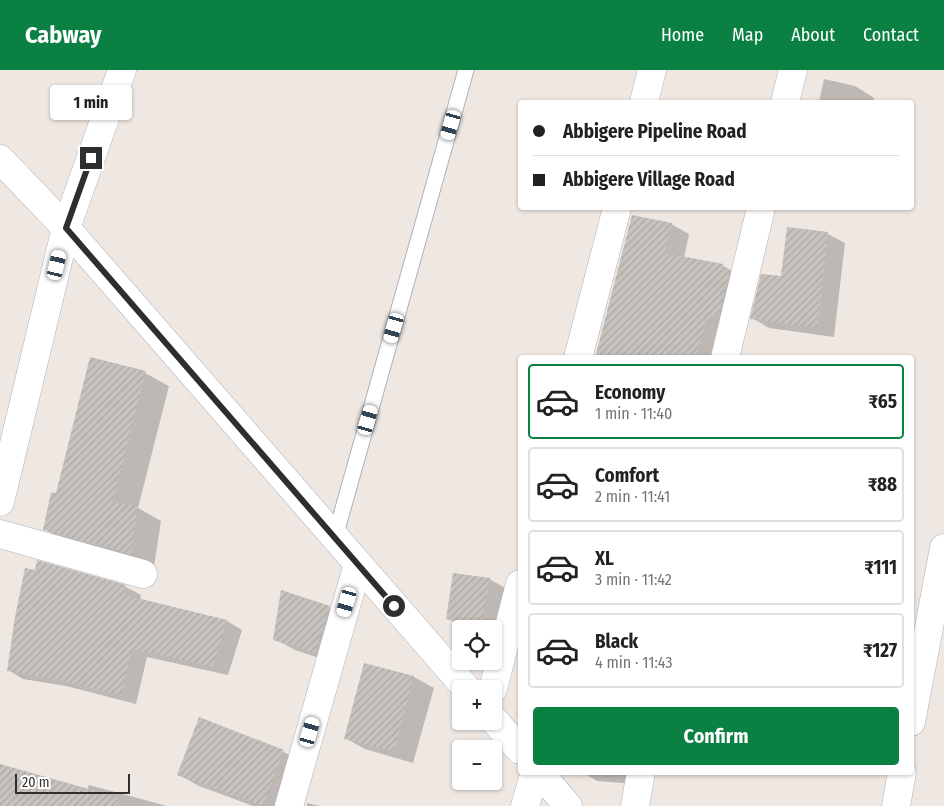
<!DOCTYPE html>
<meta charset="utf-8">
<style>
:root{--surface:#fff;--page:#f2f2f2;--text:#222;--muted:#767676;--line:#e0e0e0;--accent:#0b8043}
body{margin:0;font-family:"Fira Sans Condensed",sans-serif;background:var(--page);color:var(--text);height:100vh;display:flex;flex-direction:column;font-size:19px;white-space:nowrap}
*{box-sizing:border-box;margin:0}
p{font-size:16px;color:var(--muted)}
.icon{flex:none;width:28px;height:28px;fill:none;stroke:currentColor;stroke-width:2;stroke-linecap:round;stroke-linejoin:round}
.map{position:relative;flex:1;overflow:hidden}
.drawer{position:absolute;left:518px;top:285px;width:396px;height:420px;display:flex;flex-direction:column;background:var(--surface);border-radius:5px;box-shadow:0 1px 4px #0004}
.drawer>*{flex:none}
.hud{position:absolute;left:518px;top:30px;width:396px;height:110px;border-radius:5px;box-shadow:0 1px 4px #0004;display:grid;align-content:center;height:110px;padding:0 15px;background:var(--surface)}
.buttons{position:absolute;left:452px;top:550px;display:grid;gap:10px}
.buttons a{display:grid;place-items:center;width:50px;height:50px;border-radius:5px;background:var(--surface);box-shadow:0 1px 4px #0004;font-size:25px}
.scale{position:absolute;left:15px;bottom:12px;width:115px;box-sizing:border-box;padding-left:5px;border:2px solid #2e2e2e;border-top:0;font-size:14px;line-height:18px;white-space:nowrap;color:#2e2e2e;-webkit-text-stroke:4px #fff;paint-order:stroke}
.end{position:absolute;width:22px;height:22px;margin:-11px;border:6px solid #2e2e2e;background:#fff;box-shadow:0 0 0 2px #fff}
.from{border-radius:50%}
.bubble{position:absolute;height:35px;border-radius:5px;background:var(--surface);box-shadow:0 1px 4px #0004;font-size:16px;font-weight:700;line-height:35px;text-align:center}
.car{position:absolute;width:15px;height:30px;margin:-15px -8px;border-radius:6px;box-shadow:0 0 4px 1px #0007;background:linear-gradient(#fff 24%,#345 0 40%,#fff 0 76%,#345 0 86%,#fff 0)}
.hud b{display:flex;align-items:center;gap:18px;height:48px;font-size:19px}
.hud b+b{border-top:1px solid var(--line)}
.hud i{width:12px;height:12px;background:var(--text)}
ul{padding:9px 0 0;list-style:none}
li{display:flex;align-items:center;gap:15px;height:75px;margin:0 10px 8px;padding:0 5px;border:2px solid var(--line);border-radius:5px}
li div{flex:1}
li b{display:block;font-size:19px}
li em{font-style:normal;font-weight:700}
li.current{border-color:var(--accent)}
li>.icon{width:45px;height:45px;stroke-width:1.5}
.primary-button{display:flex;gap:10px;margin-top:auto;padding:10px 15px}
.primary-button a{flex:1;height:58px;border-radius:5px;background:var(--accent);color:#fff;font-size:20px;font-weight:700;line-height:58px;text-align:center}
header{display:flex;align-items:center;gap:30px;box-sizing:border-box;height:70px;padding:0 25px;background:var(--accent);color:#fff}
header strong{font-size:24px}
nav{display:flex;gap:28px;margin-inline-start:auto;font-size:18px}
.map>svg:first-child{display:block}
.shadow{fill:#0003}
.building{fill:url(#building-hatch)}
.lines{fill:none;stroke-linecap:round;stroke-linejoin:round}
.lane-casing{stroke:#aeb2b9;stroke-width:17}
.street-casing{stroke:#aeb2b9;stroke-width:29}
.secondary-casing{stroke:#aeb2b9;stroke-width:29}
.lane{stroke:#fff;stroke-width:15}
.street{stroke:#fff;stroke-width:28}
.secondary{stroke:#fff;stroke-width:28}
.route{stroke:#2e2e2e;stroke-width:6}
</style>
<header>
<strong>Cabway</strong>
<nav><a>Home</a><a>Map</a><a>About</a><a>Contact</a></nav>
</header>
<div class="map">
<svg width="944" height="736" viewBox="0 0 944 736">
<defs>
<pattern id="building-hatch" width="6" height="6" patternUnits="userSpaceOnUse" patternTransform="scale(1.25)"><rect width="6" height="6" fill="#c7c2bd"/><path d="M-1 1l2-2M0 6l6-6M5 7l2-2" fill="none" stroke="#aba7a3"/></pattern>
</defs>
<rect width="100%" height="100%" fill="#eee7e2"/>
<g class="shadow">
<path d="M824,9L855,16L874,28L873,32H819Z"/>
<path d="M671,154L689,164L684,188L722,195L740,206L716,288H596Z"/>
<path d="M788,158L828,164L845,173L834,267L769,258L752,248L782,207Z"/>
<path d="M145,303L169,316L138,438L161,451L154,497L68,473L45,459L56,425Z"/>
<path d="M489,509L513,522L494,577V559H461V584L452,576L456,553L447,548Z"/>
<path d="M126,517L141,525L140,530L227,551L242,560L228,605L147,587L136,634L66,616L23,609L8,600Z"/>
<path d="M329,537L349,548L334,593L295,580L275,569Z"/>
<path d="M365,594L414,607L434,618L413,693L365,679L345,668Z"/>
<path d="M200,649L284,682L304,693L287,736H253L199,716L179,705Z"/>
<path d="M0,695L86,723L89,715L167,736H0Z"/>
<path d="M582,702H636L635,714L597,711Z"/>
<path d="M307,733L320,736H307Z"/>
</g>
<g class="building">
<path d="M632,145L672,153L665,183L723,194L722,199L730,200L719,245L713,244L712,250L706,249L696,288H595Z"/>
<path d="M787,157L828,162L818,258L750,249L761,204L781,206Z"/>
<path d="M90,287L146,301L113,432L138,436L131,484L43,460L51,422L56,423Z"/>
<path d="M37,490L126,515L125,525L227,550L213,597L132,579L121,626L50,608L7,601L15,547L25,498L35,500Z"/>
<path d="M453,503L490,508L482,556L446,549Z"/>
<path d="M281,520L330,536L315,583L273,570Z"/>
<path d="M364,593L414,606L394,682L344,669Z"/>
<path d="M199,647L284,680L263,736L177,705Z"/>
<path d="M0,694L117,727L116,736H0Z"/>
</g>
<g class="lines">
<defs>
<path id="lane" d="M335,467L466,0"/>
<g id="street">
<path d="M644,32L652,0"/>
<path d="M785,32L793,0"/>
<path d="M578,288L617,138"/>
<path d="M725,288L761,138"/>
<path d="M0,432L66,158L122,0"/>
<path d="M0,464L143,504"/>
<path d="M493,619L520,514"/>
<path d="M911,652L944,478"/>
<path d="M289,736L358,494"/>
<path d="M525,736L535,702"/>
<path d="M635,736L641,702"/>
<path d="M896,736L902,702"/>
</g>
<g id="secondary">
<path d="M0,89L66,158L467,619"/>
<path d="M494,650L520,680"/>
<path d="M539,702L568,736"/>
</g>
</defs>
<use href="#lane" class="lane-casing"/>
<use href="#street" class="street-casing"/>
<use href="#secondary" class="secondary-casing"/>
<use href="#lane" class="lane"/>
<use href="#street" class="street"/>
<use href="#secondary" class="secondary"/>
</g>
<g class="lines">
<path class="route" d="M91,88L66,158L394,536"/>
</g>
</svg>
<div class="buttons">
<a><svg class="icon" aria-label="locate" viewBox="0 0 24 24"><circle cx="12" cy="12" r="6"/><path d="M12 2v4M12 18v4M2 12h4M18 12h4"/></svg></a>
<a>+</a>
<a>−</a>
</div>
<div class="scale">20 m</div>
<i class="end from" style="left:394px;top:536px"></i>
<i class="end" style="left:91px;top:88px"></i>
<div class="bubble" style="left:50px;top:15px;width:82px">1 min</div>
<i class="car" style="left:451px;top:55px;rotate:196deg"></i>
<i class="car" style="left:57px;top:195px;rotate:13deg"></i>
<i class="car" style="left:394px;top:258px;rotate:196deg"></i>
<i class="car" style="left:368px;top:350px;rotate:16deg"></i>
<i class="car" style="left:347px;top:532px;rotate:196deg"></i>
<i class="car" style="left:310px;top:662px;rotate:16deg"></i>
<div class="hud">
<b><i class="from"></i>Abbigere Pipeline Road</b>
<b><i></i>Abbigere Village Road</b>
</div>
<section class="drawer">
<ul>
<li class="current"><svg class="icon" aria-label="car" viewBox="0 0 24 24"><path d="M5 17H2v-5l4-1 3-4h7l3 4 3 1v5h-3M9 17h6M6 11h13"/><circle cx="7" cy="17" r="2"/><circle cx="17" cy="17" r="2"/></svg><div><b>Economy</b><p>1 min · 11:40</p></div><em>₹65</em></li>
<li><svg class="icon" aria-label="car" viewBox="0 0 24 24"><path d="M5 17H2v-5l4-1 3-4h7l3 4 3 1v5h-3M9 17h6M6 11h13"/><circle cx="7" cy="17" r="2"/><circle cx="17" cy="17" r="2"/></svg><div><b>Comfort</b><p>2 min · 11:41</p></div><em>₹88</em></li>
<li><svg class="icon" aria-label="car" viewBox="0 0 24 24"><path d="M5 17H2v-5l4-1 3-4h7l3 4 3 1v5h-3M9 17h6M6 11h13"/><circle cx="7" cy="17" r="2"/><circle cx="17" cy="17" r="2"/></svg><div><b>XL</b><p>3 min · 11:42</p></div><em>₹111</em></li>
<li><svg class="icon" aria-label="car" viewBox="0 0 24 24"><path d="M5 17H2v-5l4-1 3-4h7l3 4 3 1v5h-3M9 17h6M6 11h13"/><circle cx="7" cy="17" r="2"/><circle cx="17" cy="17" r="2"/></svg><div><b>Black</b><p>4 min · 11:43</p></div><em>₹127</em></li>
</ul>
<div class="primary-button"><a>Confirm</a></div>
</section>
</div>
